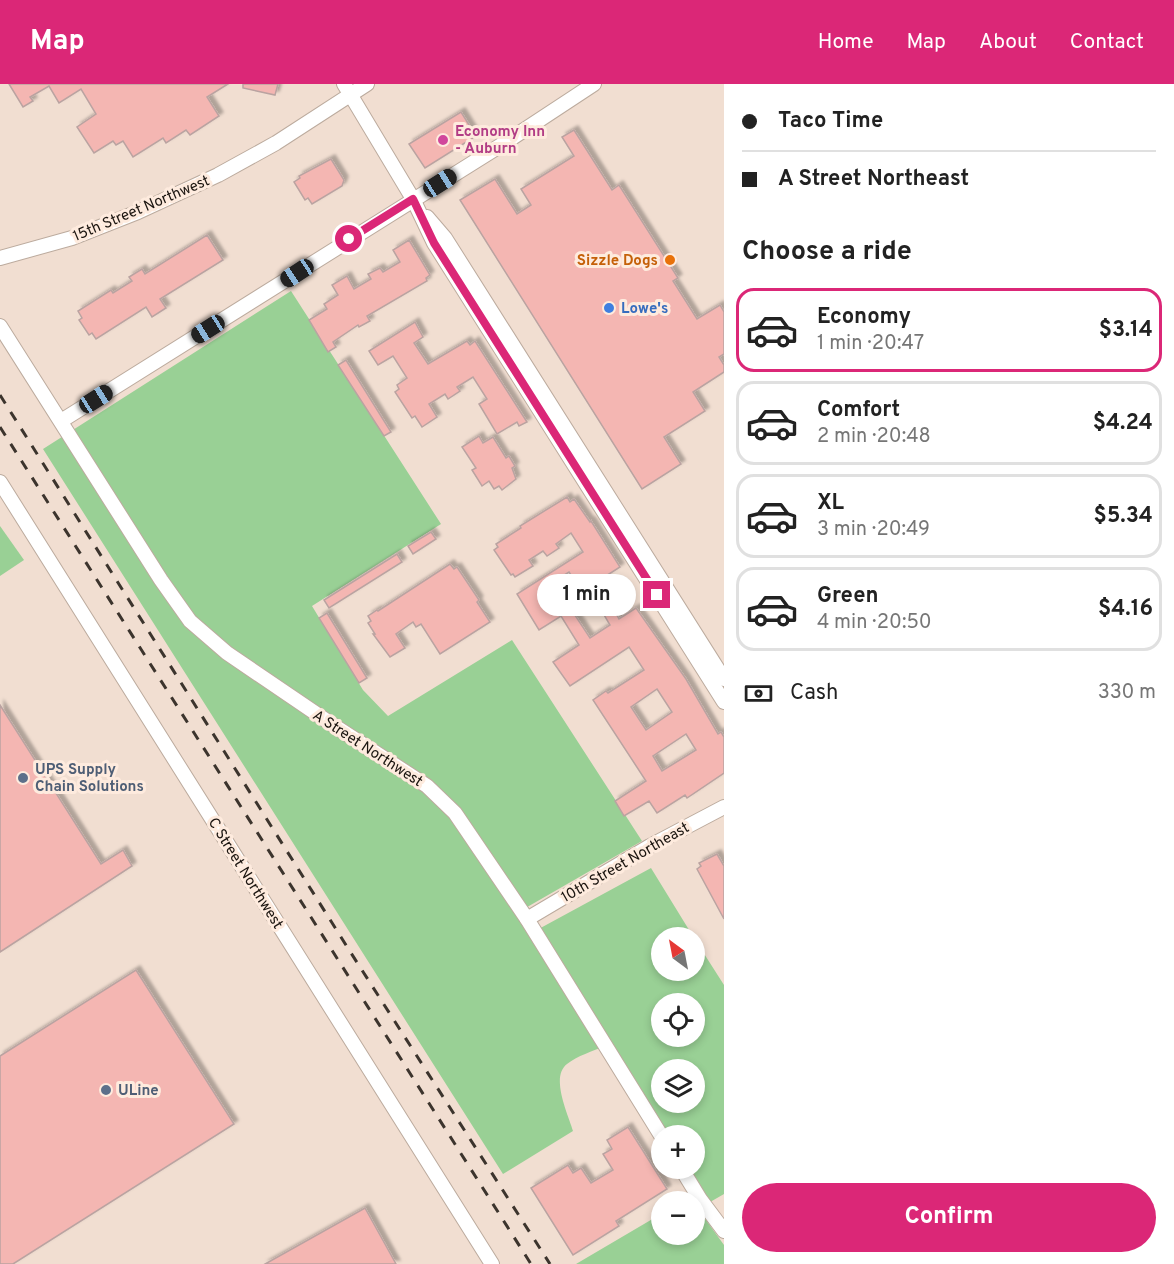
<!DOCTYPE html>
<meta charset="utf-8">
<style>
:root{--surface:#fff;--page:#f6f6f6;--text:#222;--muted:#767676;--line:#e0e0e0;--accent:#db2777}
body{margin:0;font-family:Overpass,sans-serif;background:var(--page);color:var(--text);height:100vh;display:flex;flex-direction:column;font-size:22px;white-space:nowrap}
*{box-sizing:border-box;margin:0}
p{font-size:20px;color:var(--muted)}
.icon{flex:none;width:33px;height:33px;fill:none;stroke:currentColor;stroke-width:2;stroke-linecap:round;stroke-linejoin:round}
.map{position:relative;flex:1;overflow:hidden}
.panel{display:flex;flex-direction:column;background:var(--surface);width:450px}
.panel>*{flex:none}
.banner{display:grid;align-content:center;height:132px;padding:0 18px;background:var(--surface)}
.needle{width:39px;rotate:328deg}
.fabs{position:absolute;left:651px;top:843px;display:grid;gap:12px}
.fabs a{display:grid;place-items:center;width:54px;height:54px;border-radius:50%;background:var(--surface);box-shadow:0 3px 9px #0003;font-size:30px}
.end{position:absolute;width:27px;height:27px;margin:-14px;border:8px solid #db2777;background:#fff;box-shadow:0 0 0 3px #fff}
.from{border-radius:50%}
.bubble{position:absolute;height:42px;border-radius:21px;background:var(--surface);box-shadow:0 3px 9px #0003;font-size:20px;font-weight:700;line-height:42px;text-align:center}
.car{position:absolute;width:18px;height:36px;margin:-18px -9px;border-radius:8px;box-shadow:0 0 4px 2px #0007;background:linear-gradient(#222 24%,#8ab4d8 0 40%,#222 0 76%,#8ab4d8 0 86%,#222 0)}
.banner b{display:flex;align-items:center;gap:21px;height:57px;font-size:22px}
.banner b+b{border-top:2px solid var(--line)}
.banner i{width:15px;height:15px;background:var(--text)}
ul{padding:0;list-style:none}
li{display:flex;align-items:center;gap:18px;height:84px;margin:0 12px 9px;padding:0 6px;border:3px solid var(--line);border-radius:18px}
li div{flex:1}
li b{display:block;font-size:22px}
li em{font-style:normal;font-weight:700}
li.on{border-color:var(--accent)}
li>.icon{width:54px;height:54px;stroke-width:1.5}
h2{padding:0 18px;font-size:27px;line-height:72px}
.pay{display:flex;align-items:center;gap:15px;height:66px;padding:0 18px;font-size:22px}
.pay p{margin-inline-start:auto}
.action{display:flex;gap:12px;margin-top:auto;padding:12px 18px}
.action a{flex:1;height:69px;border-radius:36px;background:var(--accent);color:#fff;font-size:24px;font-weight:700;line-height:69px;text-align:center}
header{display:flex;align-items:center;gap:36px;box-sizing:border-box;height:84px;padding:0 30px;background:var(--accent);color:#fff}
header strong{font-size:28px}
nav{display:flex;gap:33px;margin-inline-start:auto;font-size:21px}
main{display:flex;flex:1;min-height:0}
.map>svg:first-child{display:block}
.green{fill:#99d095;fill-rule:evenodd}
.building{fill:#f4b6b2;stroke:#baa3a1;stroke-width:1.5;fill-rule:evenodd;filter:url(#shadow)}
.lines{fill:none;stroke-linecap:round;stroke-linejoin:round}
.secondary-casing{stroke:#bcab9e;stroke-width:16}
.secondary{stroke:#fff;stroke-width:14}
.rail{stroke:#3c342d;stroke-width:3;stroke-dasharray:10 10;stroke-linecap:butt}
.route{stroke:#db2777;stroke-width:8}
.hotel-dot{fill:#d1479c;stroke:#feebde;stroke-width:2}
.food-dot{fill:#e8710a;stroke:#feebde;stroke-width:2}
.shop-dot{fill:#3f7fe0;stroke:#feebde;stroke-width:2}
.service-dot{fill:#5c6f8a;stroke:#feebde;stroke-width:2}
.labels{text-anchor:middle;stroke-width:6;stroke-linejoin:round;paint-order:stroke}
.hotel-label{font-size:15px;font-weight:bold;fill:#b23c85;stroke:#feebde;text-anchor:start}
.street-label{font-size:15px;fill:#1b1510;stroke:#feebde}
.food-label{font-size:15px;font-weight:bold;fill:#c56008;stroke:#feebde;text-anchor:end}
.shop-label{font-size:15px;font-weight:bold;fill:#366cbe;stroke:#feebde;text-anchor:start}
.service-label{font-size:15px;font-weight:bold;fill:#4e5e75;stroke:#feebde;text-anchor:start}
</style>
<header>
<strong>Map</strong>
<nav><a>Home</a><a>Map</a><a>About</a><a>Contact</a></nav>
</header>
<main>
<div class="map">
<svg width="724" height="1180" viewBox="0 0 724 1180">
<defs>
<filter id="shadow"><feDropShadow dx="4" dy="-4" stdDeviation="1.5" flood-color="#0004"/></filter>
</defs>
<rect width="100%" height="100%" fill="#f1ded1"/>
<g class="green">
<path d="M291,207L441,440L312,522L363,606L388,632L512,556L642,757L522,826L535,847L651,784L694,854H662V886H694V854L724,901V1110L698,1125L724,1161V1180H576L661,1130L662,1150H694V1118L682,1117L696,1109L681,1085L694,1084V1052H662L605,962C593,967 577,972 567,980C550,993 568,1030 573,1047L503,1090L43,365ZM662,920H694V952H662ZM662,986H694V1018H662Z"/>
<path d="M0,442L24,476L0,492Z"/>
</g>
<g class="building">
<path d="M9,0H228L207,13L219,32L190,51L186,46L166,59L163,54L133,73L123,57L116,61L113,57L94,69L77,43L96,30L81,5L59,19L49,2L30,13L33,17L23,23Z"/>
<path d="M243,0H278L275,11L243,4Z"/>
<path d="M461,28L476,52L425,84L409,60Z"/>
<path d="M574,46L612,106L619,101L678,194L673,197L697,235L720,221L724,228V270L719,273L724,281V288L693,308L705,327L664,353L681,380L642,405L460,116L495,95L517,130L531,121L521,105L574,72L562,53Z"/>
<path d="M331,75L344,96L342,102L312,120L308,114L305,116L294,98L300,94L299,92Z"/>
<path d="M207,151L223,176L160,215L166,224L152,233L146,223L96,255L92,249L89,251L79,236L82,234L78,227L111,206L113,209L132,197L129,193L142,185L145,190Z"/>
<path d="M409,156L430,191L426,194L427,197L367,232L370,237L359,243L358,241L333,258L336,263L328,268L309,236L327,225L324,220L338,211L332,201L347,192L354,205L371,195L368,190L380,184L383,188L400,178L393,166Z"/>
<path d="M415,238L423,253L414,259L428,280L467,257L470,261L475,257L527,338L519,342L517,338L497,350L479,320L487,315L473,293L457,303L460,307L448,315L445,310L429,320L437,333L422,343L415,332L412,334L395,308L399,305L397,301L407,294L393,272L378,281L369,267Z"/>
<path d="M346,276L391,348L384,352L338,281Z"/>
<path d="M479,352L483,359L493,353L506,374L509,372L515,382L512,384L516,395L502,406L499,402L494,405L489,397L482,402L472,386L476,384L462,363Z"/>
<path d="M567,413L570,418L574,415L590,438L591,437L620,483L598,497L619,535L636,524L686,595L718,650L721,648L724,653V689L687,714L685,711L657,729L649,717L624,732L615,717L646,697L593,616L606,607L608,609L644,586L629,563L570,602L553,578L579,561L561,532L539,546L517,510L583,468L571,449L556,460L559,464L547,472L543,467L529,476L533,482L515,493L513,490L511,491L494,466L498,463L496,460L521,444L520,442ZM569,488L587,516L593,512L610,541L590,554L553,498ZM657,605L672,628L646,646L631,623ZM686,650L696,666L662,687L653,672Z"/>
<path d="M431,448L436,455L413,470L408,462Z"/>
<path d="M397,470L402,478L329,524L324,516Z"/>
<path d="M450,480L454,485L457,483L479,516L477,518L490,538L440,570L421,540L416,543L413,538L396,550L405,564L390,573L373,550H375L368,539L371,537L368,532L377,526L378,527Z"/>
<path d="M327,529L367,594L359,599L319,534Z"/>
<path d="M0,621L101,780L123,766L132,782L0,868Z"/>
<path d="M717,770L724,782V835L697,785L701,782L699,779Z"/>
<path d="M136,886L234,1040L13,1180H0V972Z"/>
<path d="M628,1043L667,1105L616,1137L619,1142L573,1171L531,1104L568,1081L573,1089L581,1084L591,1099L613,1086L603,1070L612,1065L607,1056Z"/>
<path d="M365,1124L396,1180H265Z"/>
</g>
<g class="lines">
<defs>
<g id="secondary">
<path d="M344,0L413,115L434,159L724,618"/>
<path d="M427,133L445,154L724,595"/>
<path d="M0,174L72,154L138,128L218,91L276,59L367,0"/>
<path d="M0,242L161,496L190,537L227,569L330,639L427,702L455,729L527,835L662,1053"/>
<path d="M61,337L506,58L594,0"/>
<path d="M0,398L492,1180"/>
<path d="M527,835L650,762L724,723"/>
<path d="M681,1084L700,1115L724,1147"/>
</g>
</defs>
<use href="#secondary" class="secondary-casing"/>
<use href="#secondary" class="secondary"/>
<g class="rail">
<path d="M0,311L351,869L550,1180"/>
<path d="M0,343L531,1180"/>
</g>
</g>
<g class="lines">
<path class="route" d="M349,155L413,115L434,159L657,511"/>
</g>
<circle class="hotel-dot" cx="443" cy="56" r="6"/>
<circle class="food-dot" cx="670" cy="176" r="6"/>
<circle class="shop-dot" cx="609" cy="224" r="6"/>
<g class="service-dot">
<circle cx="23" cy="694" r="6"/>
<circle cx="106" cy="1006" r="6"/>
</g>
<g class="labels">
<g class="hotel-label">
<text x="455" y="52">Economy Inn<tspan x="455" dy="17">- Auburn</tspan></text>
</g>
<g class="street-label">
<text transform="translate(141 124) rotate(-23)" y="5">15th Street Northwest</text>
<text transform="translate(368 664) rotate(33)" y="5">A Street Northwest</text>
<text transform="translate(625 778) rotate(-30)" y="5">10th Street Northeast</text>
<text transform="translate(246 789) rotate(58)" y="5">C Street Northwest</text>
</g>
<g class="food-label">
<text x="658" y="181">Sizzle Dogs</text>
</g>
<g class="shop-label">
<text x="621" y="229">Lowe's</text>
</g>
<g class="service-label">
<text x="35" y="690">UPS Supply<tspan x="35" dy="17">Chain Solutions</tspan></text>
<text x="118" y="1011">ULine</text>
</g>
</g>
</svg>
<div class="fabs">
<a><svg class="needle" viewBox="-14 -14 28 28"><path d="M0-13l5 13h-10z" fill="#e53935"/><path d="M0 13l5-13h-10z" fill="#767676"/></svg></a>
<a><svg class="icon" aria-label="locate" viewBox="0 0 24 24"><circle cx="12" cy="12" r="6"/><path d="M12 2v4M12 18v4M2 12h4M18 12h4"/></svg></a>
<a><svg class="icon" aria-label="layers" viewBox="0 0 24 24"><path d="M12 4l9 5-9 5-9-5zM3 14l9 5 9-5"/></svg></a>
<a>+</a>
<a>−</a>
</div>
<i class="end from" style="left:349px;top:155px"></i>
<i class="end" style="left:657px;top:511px"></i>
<div class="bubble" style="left:537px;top:490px;width:99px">1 min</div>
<i class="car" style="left:440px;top:99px;rotate:58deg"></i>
<i class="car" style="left:297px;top:189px;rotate:237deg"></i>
<i class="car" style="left:208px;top:245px;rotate:238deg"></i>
<i class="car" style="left:96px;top:315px;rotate:58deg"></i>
</div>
<section class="panel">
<div class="banner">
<b><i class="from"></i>Taco Time</b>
<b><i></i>A Street Northeast</b>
</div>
<h2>Choose a ride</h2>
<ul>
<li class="on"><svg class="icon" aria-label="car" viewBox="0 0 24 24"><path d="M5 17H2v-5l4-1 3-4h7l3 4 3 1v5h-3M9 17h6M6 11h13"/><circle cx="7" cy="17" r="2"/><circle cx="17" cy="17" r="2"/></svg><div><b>Economy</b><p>1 min · 20:47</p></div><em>$3.14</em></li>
<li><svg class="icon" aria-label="car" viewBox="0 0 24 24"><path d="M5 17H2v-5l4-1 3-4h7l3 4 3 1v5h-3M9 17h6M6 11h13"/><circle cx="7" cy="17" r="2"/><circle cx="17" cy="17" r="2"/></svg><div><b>Comfort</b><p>2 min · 20:48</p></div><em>$4.24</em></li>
<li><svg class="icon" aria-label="car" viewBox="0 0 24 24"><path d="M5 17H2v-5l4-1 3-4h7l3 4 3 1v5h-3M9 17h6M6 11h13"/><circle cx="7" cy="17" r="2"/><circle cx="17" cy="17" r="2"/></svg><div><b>XL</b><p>3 min · 20:49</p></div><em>$5.34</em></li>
<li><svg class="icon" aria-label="car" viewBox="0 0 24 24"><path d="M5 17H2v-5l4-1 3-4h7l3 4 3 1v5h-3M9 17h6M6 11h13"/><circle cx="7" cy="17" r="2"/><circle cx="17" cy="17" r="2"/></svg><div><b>Green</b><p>4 min · 20:50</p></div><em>$4.16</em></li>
</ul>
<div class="pay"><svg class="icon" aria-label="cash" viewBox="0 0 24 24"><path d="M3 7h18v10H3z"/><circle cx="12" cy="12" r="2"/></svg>Cash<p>330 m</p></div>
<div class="action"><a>Confirm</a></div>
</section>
</main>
